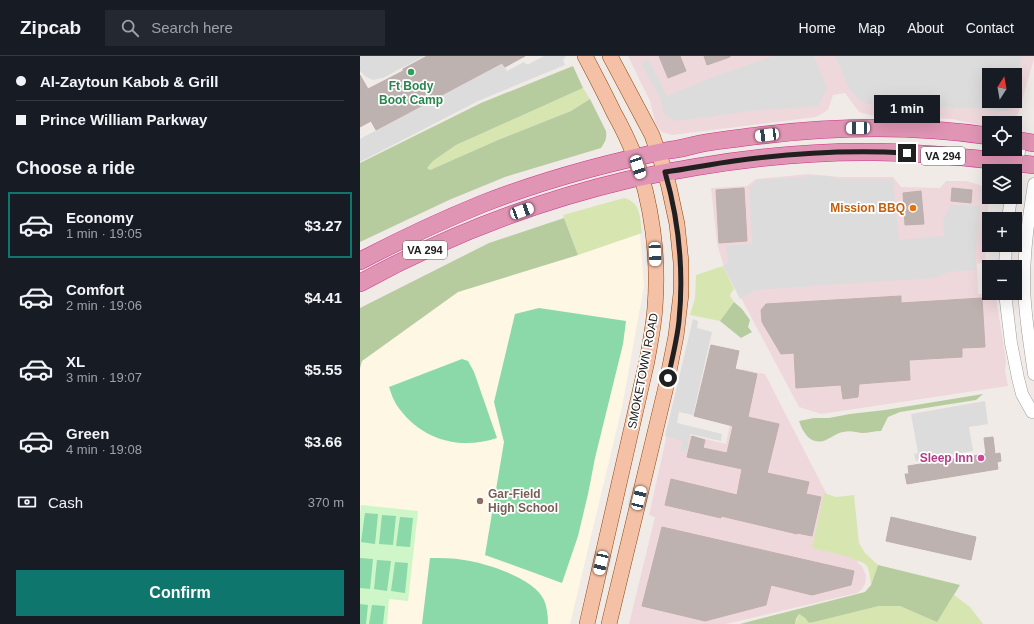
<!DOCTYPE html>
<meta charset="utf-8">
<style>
:root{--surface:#171b24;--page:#242831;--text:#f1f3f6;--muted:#9ea1a6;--line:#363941;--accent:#0f766e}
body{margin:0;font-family:Arial,sans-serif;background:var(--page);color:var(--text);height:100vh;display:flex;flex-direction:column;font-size:15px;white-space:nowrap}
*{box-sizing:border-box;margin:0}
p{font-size:13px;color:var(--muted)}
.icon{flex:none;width:22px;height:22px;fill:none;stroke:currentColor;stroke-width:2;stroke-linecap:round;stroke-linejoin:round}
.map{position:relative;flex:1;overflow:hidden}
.panel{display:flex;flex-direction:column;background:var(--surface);width:360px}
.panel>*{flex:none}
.hud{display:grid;align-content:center;height:88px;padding:0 16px;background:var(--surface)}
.needle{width:26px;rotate:11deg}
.tools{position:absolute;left:622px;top:12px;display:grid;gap:8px}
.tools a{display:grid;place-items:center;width:40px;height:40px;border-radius:0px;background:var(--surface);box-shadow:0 4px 16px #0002;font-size:20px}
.end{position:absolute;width:18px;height:18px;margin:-9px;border:5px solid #202020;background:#fff;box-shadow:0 0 0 2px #fff}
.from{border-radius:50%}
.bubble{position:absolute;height:28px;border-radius:0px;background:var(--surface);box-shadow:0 4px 16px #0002;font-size:13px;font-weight:700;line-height:28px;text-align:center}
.car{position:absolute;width:12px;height:24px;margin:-12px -6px;border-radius:5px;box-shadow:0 0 3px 1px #0007;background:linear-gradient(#fff 24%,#345 0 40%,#fff 0 76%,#345 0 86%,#fff 0)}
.hud b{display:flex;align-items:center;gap:14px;height:38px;font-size:15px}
.hud b+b{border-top:1px solid var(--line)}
.hud i{width:10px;height:10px;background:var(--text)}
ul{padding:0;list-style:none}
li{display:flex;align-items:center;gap:12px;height:66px;margin:0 8px 6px;padding:0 8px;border:2px solid transparent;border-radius:0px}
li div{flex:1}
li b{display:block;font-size:15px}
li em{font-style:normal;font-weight:700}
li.current{border-color:var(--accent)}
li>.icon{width:36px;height:36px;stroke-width:1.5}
h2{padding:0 16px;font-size:18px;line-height:48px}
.pay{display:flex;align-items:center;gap:10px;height:44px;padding:0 16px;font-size:15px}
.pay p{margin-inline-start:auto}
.primary-button{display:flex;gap:8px;margin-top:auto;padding:8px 16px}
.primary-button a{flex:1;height:46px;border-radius:0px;background:var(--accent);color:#fff;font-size:16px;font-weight:700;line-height:46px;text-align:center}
header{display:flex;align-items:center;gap:24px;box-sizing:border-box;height:56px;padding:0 20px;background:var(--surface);border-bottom:1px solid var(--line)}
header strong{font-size:19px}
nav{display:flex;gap:22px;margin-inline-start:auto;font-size:14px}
.search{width:280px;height:36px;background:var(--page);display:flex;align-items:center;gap:10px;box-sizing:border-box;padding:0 14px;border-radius:0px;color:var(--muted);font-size:15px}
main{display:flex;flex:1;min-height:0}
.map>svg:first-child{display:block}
.commercial{fill:#efd8dc;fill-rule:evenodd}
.education{fill:#fdf7e3}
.grass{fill:#d7e6b1}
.forest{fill:#b6cc9f}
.park{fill:#cef6c8}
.pitch{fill:#8bd8a9}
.parking{fill:#dcdcdc;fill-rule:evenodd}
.building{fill:#bdb2b0;stroke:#c0afaa}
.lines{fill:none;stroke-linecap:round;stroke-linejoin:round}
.minor-casing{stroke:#9d9d9d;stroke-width:13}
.major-casing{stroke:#90460b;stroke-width:16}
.highway-casing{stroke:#ce338c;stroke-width:18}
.minor{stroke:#fff;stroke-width:12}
.major{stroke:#f5c1a6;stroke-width:15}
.highway{stroke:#e195b4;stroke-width:17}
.route{stroke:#202020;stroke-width:5}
.leisure-dot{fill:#2e9e5b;stroke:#fff;stroke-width:1.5}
.food-dot{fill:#e8710a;stroke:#fff;stroke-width:1.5}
.hotel-dot{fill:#d1479c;stroke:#fff;stroke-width:1.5}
.education-dot{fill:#8d6e63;stroke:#fff;stroke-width:1.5}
.labels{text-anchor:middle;stroke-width:3.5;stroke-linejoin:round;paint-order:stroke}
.shield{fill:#fff;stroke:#636363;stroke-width:1}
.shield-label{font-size:11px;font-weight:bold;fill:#202020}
.leisure-label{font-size:12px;font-weight:bold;fill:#27864d;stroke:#fff}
.food-label{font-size:12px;font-weight:bold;fill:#c56008;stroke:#fff;text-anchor:end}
.street-label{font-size:12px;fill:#202020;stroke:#fff}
.hotel-label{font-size:12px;font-weight:bold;fill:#b23c85;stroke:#fff;text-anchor:end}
.education-label{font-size:12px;font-weight:bold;fill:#785e54;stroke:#fff;text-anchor:start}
</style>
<header>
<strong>Zipcab</strong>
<div class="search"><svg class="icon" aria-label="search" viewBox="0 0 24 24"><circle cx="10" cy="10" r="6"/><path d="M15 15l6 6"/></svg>Search here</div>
<nav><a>Home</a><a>Map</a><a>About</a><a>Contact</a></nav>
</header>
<main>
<section class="panel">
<div class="hud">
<b><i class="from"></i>Al-Zaytoun Kabob &amp; Grill</b>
<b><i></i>Prince William Parkway</b>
</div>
<h2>Choose a ride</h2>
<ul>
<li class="current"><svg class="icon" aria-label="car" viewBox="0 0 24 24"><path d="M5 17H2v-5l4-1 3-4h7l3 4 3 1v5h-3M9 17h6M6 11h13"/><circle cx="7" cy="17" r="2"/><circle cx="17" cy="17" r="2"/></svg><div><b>Economy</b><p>1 min · 19:05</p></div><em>$3.27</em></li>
<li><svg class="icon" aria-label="car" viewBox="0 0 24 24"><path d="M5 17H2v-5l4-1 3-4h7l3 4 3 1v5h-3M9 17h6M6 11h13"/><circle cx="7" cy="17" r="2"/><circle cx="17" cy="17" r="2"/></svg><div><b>Comfort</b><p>2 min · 19:06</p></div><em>$4.41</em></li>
<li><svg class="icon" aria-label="car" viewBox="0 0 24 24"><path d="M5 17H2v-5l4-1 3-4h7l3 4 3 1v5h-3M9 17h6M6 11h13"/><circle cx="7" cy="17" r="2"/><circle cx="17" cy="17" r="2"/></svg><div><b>XL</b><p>3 min · 19:07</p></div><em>$5.55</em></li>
<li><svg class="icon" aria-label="car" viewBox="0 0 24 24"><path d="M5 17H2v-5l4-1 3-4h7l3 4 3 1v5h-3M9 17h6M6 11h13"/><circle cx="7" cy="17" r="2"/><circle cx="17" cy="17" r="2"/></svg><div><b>Green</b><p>4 min · 19:08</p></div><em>$3.66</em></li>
</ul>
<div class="pay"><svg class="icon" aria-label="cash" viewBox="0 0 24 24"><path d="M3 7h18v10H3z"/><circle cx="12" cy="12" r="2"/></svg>Cash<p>370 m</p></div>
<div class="primary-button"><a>Confirm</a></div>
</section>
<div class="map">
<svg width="674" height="568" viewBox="0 0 674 568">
<rect width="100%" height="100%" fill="#f0ebe7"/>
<g class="commercial">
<path d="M268,0H674V3L658,58L649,67H629V71L592,63L514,60L499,56L485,37L473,39L468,54L456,61L312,79L302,76L296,69L290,45ZM629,19H655V45H629Z"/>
<path d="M449,118L480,121H533L541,131L580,132L586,125H606L620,129L629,138L625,206L617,208L618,238H626L636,242L646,304L645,315L648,330L461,358L439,351L363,208L357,187L351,132L387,130L396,123Z"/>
<path d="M381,313L405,318L499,501L498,507L502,510L506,519L505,528L501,534L497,537L366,568H269L295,461L289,459L308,374L366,388Z"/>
</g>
<path class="education" d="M280,177L284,230L262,351L210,568H0V312L2,305L98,236L218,199Z"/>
<g class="grass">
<path d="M223,32L230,43L211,55L138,84L70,114L67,112L73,105L96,89Z"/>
<path d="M264,142C281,146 280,162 282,177L218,199L203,159Z"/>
<path d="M363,210L374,233L371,237L370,240L374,246L360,265L330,259L335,242L336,219Z"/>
<path d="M464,437L476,441L494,439L499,487L505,497L518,509L511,529C510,522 510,516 507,510C501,502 463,495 452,492Z"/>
<path d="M594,539L610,551L623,568H435L439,558L445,562L449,567L519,550H540L577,565Z"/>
</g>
<g class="forest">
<path d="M213,10L223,32L96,89L73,105L67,112L70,114L138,84L211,55L230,43L246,75C247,83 245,86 241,92L145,121L89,144L0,186V107L121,47Z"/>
<path d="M204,162L218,199L98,236L2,305L0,312V252L129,187Z"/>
<path d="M374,246L382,253L390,264L388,271L392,276L381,282L360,265Z"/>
<path d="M623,338L616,344L540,356L528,361L521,375C515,375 508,377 502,377C496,376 490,374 483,376C477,377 472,381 466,384C451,390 443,377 439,365L454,362H469L490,358L525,354Z"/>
<path d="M518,509L600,529L577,566L540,550H519L454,566L449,567L445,562L439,558L436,563L435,568H380L505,536L511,529Z"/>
</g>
<path class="park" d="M1,449L58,455L48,545L29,543L27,568H0V461Z"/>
<g class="pitch">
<path d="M179,252L266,265L263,288L235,402L228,438L218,480L202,527L125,499L144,386L134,346L155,258Z"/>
<path d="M102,303L108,305L114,316L137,382C98,395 59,383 36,348C33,343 31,337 29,331Z"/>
<path d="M5,457L18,458L15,488L1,486Z"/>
<path d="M22,459L36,460L33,489L19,488Z"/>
<path d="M40,461L53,462L50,491L36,490Z"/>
<path d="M0,502L13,503L10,533L0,532Z"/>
<path d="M70,502C81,502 93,502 104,504C126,507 174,522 184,544C187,551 188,560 188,568H62Z"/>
<path d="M17,504L31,505L27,535L14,533Z"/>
<path d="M35,506L48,507L45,537L31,535Z"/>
<path d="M0,548L8,549L6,568H0Z"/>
<path d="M12,549L25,550L23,568H9Z"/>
</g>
<g class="parking">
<path d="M0,0H64L23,22L13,24L5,20L0,15Z"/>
<path d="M184,0H206L203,4L205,9L118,45L0,106V83L142,7L147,15L164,6L166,8H169Z"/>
<path d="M413,0H454L467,32L458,50L390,55L317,65L307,61L303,56L301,44L281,7L288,3L307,40L353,21Z"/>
<path d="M475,0H662L656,44L653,50L647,55H638L625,53L507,48L501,45L489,33L487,28ZM629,19H655V45H629Z"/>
<path d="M453,120H468L479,123H533L539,184L584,180L583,164L591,149L621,150L616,193V214L589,216L574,222L395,234L380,243L363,210L368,207L366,190L392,188L389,132L398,124Z"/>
<path d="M333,263L338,265L337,272L352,276L333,359L319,356L317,367L362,378L361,385L330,378L326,396L320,395L323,385L305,380Z"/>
<path d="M625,345L628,368L609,371L613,395L556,405L554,398L558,397L551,358Z"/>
</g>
<g class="building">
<path d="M67,0H165L145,11L142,7L16,74L11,65L0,71V19L8,33L43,15V13Z"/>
<path d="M299,0H320L326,15L308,22Z"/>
<path d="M344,0H370V1L347,9Z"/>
<path d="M384,132L387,185L359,187L356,134Z"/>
<path d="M592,132L612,134L611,147L591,145Z"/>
<path d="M561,135L564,168L545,169L543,137Z"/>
<path d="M541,240V247L622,242L625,291L602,292V301L549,304L550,324L499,328L498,341L483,343L481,329L436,332L434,297L421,298L402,266L401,254L406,248Z"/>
<path d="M351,289L379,295L375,313L397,318L388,361L419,368L407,417L449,426L446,438L461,441L452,480L437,477V478L361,460V462L305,449L311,423L377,439L382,413L327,401L332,380L345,384L343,392L367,397L373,370L334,360Z"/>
<path d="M633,381L635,398L640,397L641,405L637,406L638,413L547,428L545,418H549L548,410L626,398L624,382Z"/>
<path d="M531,461L616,481L611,504L526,485Z"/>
<path d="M302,471L494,515L491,529L452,539L411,529L406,549L345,565L282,550Z"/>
</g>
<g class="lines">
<defs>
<g id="minor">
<path d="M655,117L661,85"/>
<path d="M674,128C669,160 664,193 664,226C664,257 670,288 674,318"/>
<path d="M648,163L651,141"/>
<path d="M645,211L646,189"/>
<path d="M645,237L651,287L658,322L662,338L672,356"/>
</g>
<g id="major">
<path d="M225,0C235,19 245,38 254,57C262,71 269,86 275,101C292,147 299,202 295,251C294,269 290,287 287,305L227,568"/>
<path d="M249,568L305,335L316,280L321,238V206L317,168L309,131L305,116L292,79L250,0"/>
</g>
<g id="highway">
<path d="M655,84L674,87"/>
<path d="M0,205C40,184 80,165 122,148C183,124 246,107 310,94C320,93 329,90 339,88C360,84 382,82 404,79C479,70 554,69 629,80"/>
<path d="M0,227C84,181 174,146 267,124C290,119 313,115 336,111C395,101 457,95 517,96C570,97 622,103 674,109"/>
</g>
</defs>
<use href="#minor" class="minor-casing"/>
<use href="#major" class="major-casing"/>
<use href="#highway" class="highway-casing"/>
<use href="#minor" class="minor"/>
<use href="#major" class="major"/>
<use href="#highway" class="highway"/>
</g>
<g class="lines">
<path class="route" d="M308,322C312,303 317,284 319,265C324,214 319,165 305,116C328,113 351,108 374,105C431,97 490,94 547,97"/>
</g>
<circle class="leisure-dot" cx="51" cy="16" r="4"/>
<circle class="food-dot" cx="553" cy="152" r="4"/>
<circle class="hotel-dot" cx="621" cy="402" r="4"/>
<circle class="education-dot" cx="120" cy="445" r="4"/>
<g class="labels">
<g class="shield">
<rect x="561" y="91" width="44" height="18" rx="3"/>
<rect x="43" y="185" width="44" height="18" rx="3"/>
</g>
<g class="shield-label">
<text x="583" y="104">VA 294</text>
<text x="65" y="198">VA 294</text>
</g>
<g class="leisure-label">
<text x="51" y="34">Ft Body<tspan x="51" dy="14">Boot Camp</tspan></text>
</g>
<g class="food-label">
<text x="545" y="156">Mission BBQ</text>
</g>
<g class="street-label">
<text transform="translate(283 315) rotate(-79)" y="4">SMOKETOWN ROAD</text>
</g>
<g class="hotel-label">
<text x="613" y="406">Sleep Inn</text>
</g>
<g class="education-label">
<text x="128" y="442">Gar-Field<tspan x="128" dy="14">High School</tspan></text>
</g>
</g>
</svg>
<div class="tools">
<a><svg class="needle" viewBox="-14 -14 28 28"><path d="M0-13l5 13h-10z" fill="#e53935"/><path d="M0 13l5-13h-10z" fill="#9ea1a6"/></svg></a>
<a><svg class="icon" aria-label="locate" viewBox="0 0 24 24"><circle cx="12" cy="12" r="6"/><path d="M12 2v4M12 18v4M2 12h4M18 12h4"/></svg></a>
<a><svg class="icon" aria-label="layers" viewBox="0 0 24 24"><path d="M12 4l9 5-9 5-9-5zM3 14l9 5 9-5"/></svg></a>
<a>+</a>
<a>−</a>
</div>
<i class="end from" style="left:308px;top:322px"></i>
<i class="end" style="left:547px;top:97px"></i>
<div class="bubble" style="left:514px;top:39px;width:66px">1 min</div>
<i class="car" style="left:498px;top:72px;rotate:269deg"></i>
<i class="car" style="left:407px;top:79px;rotate:263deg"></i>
<i class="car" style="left:278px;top:111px;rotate:162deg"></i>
<i class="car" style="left:162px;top:155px;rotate:70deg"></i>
<i class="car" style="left:295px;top:198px;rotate:178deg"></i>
<i class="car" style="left:279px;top:442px;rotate:14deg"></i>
<i class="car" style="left:241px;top:507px;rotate:193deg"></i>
</div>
</main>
